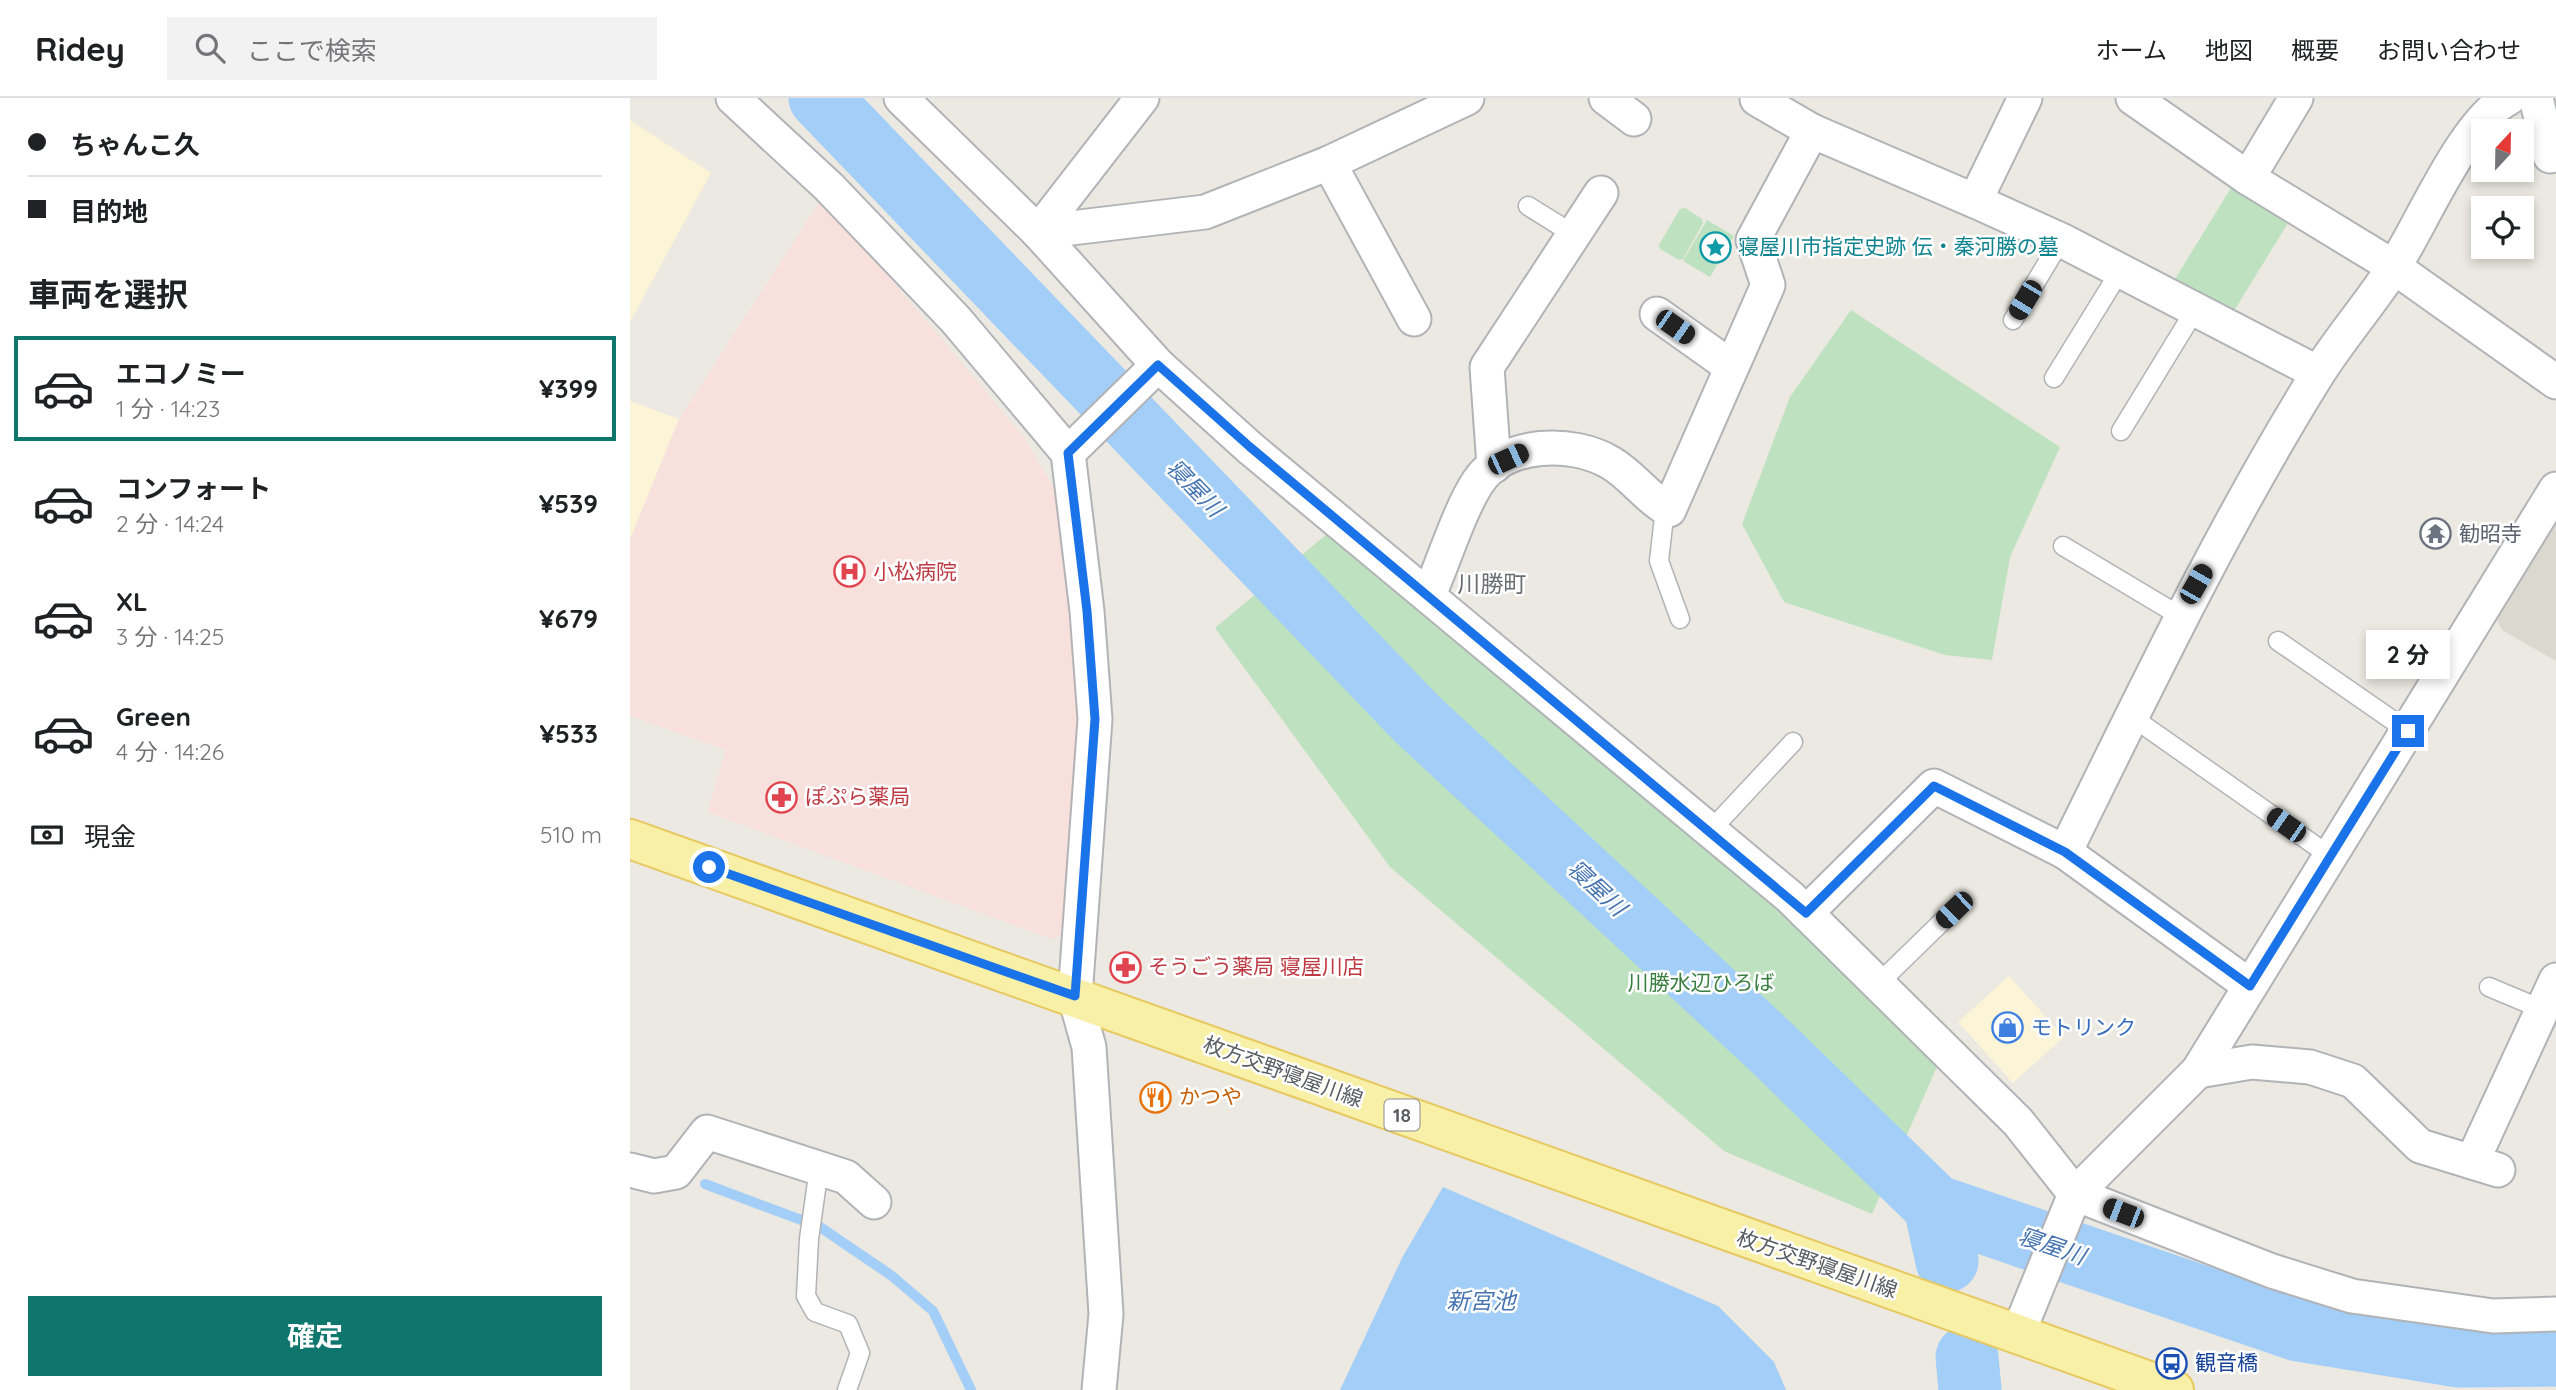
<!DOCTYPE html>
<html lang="ja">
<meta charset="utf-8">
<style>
:root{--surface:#fff;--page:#f2f2f2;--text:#202124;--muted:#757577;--line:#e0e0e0;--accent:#0f766e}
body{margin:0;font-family:Quicksand,"Noto Sans JP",sans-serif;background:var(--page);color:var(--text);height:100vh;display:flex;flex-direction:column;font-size:26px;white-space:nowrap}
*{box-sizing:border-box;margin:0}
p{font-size:23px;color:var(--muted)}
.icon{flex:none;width:38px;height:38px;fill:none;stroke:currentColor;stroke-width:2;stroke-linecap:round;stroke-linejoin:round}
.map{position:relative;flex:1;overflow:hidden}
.sheet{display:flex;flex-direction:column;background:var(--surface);width:630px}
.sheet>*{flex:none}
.hud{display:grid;align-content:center;height:154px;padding:0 28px;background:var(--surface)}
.needle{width:46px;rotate:22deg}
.controls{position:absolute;left:1841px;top:21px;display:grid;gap:14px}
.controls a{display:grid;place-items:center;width:63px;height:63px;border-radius:0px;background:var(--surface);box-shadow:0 4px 10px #0003;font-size:35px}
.end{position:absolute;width:32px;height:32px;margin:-16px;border:9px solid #1a73e8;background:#fff;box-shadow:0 0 0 4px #fff}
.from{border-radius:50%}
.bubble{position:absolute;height:49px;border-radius:0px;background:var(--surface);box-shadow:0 4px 10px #0003;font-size:23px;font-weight:700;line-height:49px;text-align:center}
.car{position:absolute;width:21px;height:42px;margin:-21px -10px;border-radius:9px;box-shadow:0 0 5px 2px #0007;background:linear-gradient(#222 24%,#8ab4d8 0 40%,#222 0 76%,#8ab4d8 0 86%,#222 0)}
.hud b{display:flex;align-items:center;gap:24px;height:66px;font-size:26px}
.hud b+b{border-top:2px solid var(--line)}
.hud i{width:18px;height:18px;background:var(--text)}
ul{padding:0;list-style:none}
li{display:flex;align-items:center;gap:21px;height:105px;margin:0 14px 10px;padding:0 14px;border:4px solid transparent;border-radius:0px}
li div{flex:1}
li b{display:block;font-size:26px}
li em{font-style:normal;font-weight:700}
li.active{border-color:var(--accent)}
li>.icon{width:63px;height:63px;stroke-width:1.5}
h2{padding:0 28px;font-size:32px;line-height:84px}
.pay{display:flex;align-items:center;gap:18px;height:77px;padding:0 28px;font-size:26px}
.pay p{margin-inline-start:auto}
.primary-button{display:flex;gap:14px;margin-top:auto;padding:14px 28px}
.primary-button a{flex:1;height:80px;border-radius:0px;background:var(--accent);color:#fff;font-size:28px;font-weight:700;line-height:80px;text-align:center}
header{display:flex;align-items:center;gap:42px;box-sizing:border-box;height:98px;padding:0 35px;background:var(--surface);border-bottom:2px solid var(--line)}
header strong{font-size:33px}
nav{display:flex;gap:38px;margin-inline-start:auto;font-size:24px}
.search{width:490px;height:63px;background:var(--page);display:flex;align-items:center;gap:18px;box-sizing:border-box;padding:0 24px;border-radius:0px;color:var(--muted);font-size:26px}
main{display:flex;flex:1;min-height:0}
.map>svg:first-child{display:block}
.commercial{fill:#fbf4d6}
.education{fill:#dbd8cf}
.medical{fill:#f8e1dc}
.green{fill:#bee1c0}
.water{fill:#a3cef8}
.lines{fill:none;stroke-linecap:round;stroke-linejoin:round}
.stream{stroke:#a3cef8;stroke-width:10}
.river{stroke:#a3cef8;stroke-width:63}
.service-casing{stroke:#b1b3b7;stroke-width:21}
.minor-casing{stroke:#b1b3b7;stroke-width:37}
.primary-casing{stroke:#e6c85e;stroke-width:42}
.service{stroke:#fff;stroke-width:18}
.minor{stroke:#fff;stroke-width:33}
.primary{stroke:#f9f0a8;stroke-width:38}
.route{stroke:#1a73e8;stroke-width:9}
.labels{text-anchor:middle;stroke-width:5;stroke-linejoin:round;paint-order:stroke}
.shield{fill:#fff;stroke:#8b8d90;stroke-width:2}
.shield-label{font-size:19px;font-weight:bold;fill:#595c61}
.culture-label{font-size:21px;fill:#0d838f;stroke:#fff;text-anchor:start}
.worship-label{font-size:21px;fill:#5b616d;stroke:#fff;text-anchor:start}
.health-label{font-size:21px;fill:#be3a42;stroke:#fff;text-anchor:start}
.park-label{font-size:21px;fill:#3a7f41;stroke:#fff}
.shop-label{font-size:21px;fill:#366cbe;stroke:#fff;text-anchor:start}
.street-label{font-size:21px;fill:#595c61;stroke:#fff}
.food-label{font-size:21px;fill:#c56008;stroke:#fff;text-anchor:start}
.transit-label{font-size:21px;fill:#164399;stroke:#fff;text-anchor:start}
.water-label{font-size:23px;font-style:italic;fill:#4674b1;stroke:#fff}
.neighbourhood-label{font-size:23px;fill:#6a6e72;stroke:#fff}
</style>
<header>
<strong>Ridey</strong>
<div class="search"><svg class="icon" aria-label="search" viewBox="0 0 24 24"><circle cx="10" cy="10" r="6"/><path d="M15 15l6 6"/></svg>ここで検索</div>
<nav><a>ホーム</a><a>地図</a><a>概要</a><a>お問い合わせ</a></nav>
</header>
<main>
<section class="sheet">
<div class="hud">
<b><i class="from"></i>ちゃんこ久</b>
<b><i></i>目的地</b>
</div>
<h2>車両を選択</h2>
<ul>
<li class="active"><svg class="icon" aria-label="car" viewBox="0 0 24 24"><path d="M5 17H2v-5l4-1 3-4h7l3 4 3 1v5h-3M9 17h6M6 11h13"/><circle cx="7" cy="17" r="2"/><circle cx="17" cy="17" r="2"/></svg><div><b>エコノミー</b><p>1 分 · 14:23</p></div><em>¥399</em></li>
<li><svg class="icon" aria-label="car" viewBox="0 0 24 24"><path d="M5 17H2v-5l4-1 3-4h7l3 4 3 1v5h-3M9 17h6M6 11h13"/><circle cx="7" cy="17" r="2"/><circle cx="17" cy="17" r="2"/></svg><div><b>コンフォート</b><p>2 分 · 14:24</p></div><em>¥539</em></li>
<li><svg class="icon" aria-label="car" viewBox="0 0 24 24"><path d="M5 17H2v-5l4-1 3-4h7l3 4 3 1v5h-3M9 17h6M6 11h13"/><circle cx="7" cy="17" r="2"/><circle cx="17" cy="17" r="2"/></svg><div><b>XL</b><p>3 分 · 14:25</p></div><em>¥679</em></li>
<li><svg class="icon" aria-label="car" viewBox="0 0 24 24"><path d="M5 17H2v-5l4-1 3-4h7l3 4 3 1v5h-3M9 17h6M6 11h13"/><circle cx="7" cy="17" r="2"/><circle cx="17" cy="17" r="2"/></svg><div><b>Green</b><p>4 分 · 14:26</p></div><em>¥533</em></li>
</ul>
<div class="pay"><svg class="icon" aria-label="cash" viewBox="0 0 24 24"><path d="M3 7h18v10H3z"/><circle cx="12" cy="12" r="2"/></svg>現金<p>510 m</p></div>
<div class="primary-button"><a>確定</a></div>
</section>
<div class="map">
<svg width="1926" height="1292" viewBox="0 0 1926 1292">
<rect width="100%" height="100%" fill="#ebe9e1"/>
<g class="commercial">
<path d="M0,22L81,75L0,224Z"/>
<path d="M0,303L49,321L0,442Z"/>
<path d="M1379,878L1434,939L1383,985L1328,924Z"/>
</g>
<path class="education" d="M1926,409V563L1872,532L1864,516Z"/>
<path class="medical" d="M190,103L260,180L393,338L430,400L454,615L437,831L424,842L77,714L96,652L0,618V442L49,321Z"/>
<g class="green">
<path d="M1604,85L1661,120L1599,221L1542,186Z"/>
<path d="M1055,110L1072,121L1073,125L1053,161L1049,162L1030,151L1029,147L1050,111Z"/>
<path d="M1077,122L1104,138L1080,179L1053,163Z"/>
<path d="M1221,212L1430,349L1380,459L1362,562L1315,557L1154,504L1112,426L1160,299Z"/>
<path d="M703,431L1153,808L1310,962L1242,1116L1094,1053L760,769L585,530Z"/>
</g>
<path class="water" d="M813,1089L1088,1208L1144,1264L1156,1292H710L772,1160Z"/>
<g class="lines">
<path class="stream" d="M75,1086L190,1129L262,1178L303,1213L341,1292"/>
<g class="river">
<path d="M190,0L787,621L1140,948L1305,1108L1668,1232L1828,1258L1926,1257"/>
<path d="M1305,1108L1317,1163"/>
<path d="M1337,1259L1340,1292"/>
</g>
<defs>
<g id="service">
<path d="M898,108L943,136"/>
<path d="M1383,222L1431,142"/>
<path d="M1424,280L1490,173"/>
<path d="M1491,333L1565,212"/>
<path d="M1035,410L1029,463L1050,521"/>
<path d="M1433,448L1550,518"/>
<path d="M1648,543L1778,633"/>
<path d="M1502,619L1700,758"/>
<path d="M1080,733L1163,644"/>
<path d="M1248,886L1324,812"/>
<path d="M1859,889L1914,912"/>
<path d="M189,1070L179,1141L176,1198L185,1214L218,1226L230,1255L217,1292"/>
</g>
<g id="minor">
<path d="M103,0L199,89L326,222L438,355L457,513L465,621L445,899L459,949L476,1216L469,1292"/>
<path d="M271,0L408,134L528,267L620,350L1160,799L1388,1024L1445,1096L1642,1173L1722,1198L1863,1218L1926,1216"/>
<path d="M976,0L1004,21"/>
<path d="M1395,0L1345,103L1431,142L1688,275"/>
<path d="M1503,0L1618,80L1764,169L1926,284"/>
<path d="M1906,0L1920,58L1926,56"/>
<path d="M1127,1L1182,33"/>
<path d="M699,65L784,221"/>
<path d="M1618,80L1666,0"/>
<path d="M408,134L575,114L699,65L837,0"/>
<path d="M408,134L512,0"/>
<path d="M1027,216L1100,268"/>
<path d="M438,355L528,267"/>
<path d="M864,368L857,269L971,95"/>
<path d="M799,497C813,465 830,411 848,384C875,343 943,342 981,365C1003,378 1017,400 1039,412L1138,187L1123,142L1182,33L1345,103"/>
<path d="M1176,815L1304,688L1435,754"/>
<path d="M1620,888L1435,754C1515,592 1592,430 1687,277C1711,239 1740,206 1764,169C1792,125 1835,22 1879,0"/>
<path d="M1568,973L1622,964L1680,969L1723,983L1790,1048L1868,1072"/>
<path d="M1842,1064L1926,882"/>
<path d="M0,1072L24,1078L46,1074L77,1034L216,1079L244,1104"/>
<path d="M1387,1238L1445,1096L1568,973L1926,391"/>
</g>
<path id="primary" d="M0,741L1544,1292"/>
</defs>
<use href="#service" class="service-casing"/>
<use href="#minor" class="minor-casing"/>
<use href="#primary" class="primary-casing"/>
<use href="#service" class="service"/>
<use href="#minor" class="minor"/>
<use href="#primary" class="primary"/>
</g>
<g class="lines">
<path class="route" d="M79,769L445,898L465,621L457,513L438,355L528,267L620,349L1176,815L1304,688L1435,754L1620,888L1778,633"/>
</g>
<defs>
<symbol id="sight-ring" viewBox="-11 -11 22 22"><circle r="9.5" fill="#fff" stroke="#0f9aa8" stroke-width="1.5"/><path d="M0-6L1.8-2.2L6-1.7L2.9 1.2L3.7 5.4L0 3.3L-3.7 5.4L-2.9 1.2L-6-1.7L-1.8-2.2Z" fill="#0f9aa8"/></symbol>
<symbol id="temple-ring" viewBox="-11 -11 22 22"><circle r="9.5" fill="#fff" stroke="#6b7280" stroke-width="1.5"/><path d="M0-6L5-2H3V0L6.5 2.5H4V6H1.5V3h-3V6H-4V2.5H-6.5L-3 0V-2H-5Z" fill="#6b7280"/></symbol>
<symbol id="hospital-ring" viewBox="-11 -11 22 22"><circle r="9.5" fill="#fff" stroke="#e0444e" stroke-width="1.5"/><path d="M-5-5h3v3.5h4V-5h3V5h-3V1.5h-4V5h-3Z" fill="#e0444e"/></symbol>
<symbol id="pharmacy-ring" viewBox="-11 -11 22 22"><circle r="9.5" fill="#fff" stroke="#e0444e" stroke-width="1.5"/><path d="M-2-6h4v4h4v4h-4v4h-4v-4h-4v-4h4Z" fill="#e0444e"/></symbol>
<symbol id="shop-ring" viewBox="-11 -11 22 22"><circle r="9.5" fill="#fff" stroke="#3f7fe0" stroke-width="1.5"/><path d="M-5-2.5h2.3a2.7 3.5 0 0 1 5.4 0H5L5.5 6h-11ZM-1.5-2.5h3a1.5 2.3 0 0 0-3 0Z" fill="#3f7fe0"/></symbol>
<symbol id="restaurant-ring" viewBox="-11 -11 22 22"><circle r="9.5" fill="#fff" stroke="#e8710a" stroke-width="1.5"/><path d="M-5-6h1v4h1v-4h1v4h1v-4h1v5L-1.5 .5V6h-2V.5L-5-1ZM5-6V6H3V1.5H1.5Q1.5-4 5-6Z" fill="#e8710a"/></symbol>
<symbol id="bus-ring" viewBox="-11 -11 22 22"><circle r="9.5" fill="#fff" stroke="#1a4fb4" stroke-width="1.5"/><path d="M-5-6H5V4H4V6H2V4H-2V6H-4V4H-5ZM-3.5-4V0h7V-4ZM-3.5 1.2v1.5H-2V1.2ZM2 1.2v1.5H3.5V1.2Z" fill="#1a4fb4"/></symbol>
</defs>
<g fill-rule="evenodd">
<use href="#sight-ring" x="1068" y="132" width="35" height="35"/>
<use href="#temple-ring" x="1788" y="418" width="35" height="35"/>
<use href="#hospital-ring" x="202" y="456" width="35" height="35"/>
<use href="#pharmacy-ring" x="134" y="682" width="35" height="35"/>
<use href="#pharmacy-ring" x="478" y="852" width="35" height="35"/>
<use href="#shop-ring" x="1360" y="912" width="35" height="35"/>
<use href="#restaurant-ring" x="508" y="982" width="35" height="35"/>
<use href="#bus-ring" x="1524" y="1248" width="35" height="35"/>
</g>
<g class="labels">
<rect class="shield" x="754.5" y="1001.5" width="35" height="31" rx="5"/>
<g class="shield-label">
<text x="772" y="1024">18</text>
</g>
<g class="culture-label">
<text x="1108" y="156">寝屋川市指定史跡 伝・秦河勝の墓</text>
</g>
<g class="worship-label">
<text x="1829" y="443">勧昭寺</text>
</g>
<g class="health-label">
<text x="243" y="481">小松病院</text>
<text x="175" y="706">ぽぷら薬局</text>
<text x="518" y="876">そうごう薬局 寝屋川店</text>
</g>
<g class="park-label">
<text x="1071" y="892">川勝水辺ひろば</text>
</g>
<g class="shop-label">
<text x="1401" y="937">モトリンク</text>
</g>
<g class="street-label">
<text transform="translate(653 974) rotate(20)" y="7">枚方交野寝屋川線</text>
<text transform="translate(1187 1166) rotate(19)" y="7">枚方交野寝屋川線</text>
</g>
<g class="food-label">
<text x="549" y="1006">かつや</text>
</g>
<g class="transit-label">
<text x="1565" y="1272">観音橋</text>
</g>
<g class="water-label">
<text transform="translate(565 390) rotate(46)" y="8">寝屋川</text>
<text transform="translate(967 790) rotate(43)" y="8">寝屋川</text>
<text transform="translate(1422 1148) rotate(19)" y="8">寝屋川</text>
<text x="851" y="1211">新宮池</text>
</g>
<g class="neighbourhood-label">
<text x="862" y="494">川勝町</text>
</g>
</g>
</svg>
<div class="controls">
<a><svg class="needle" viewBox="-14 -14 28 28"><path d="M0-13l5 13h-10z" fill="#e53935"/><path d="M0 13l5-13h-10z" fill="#757577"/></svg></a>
<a><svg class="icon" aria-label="locate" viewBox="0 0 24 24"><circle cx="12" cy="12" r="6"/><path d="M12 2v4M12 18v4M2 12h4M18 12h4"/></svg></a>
</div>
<i class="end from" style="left:79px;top:769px"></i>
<i class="end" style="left:1778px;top:633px"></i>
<div class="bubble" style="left:1736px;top:532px;width:84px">2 分</div>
<i class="car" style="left:1395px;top:202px;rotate:211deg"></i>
<i class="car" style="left:1045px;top:229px;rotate:125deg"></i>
<i class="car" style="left:878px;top:361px;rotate:65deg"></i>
<i class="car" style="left:1566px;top:486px;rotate:30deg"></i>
<i class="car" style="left:1656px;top:727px;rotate:305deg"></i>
<i class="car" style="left:1324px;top:812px;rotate:226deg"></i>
<i class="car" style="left:1493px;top:1115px;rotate:291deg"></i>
</div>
</main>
